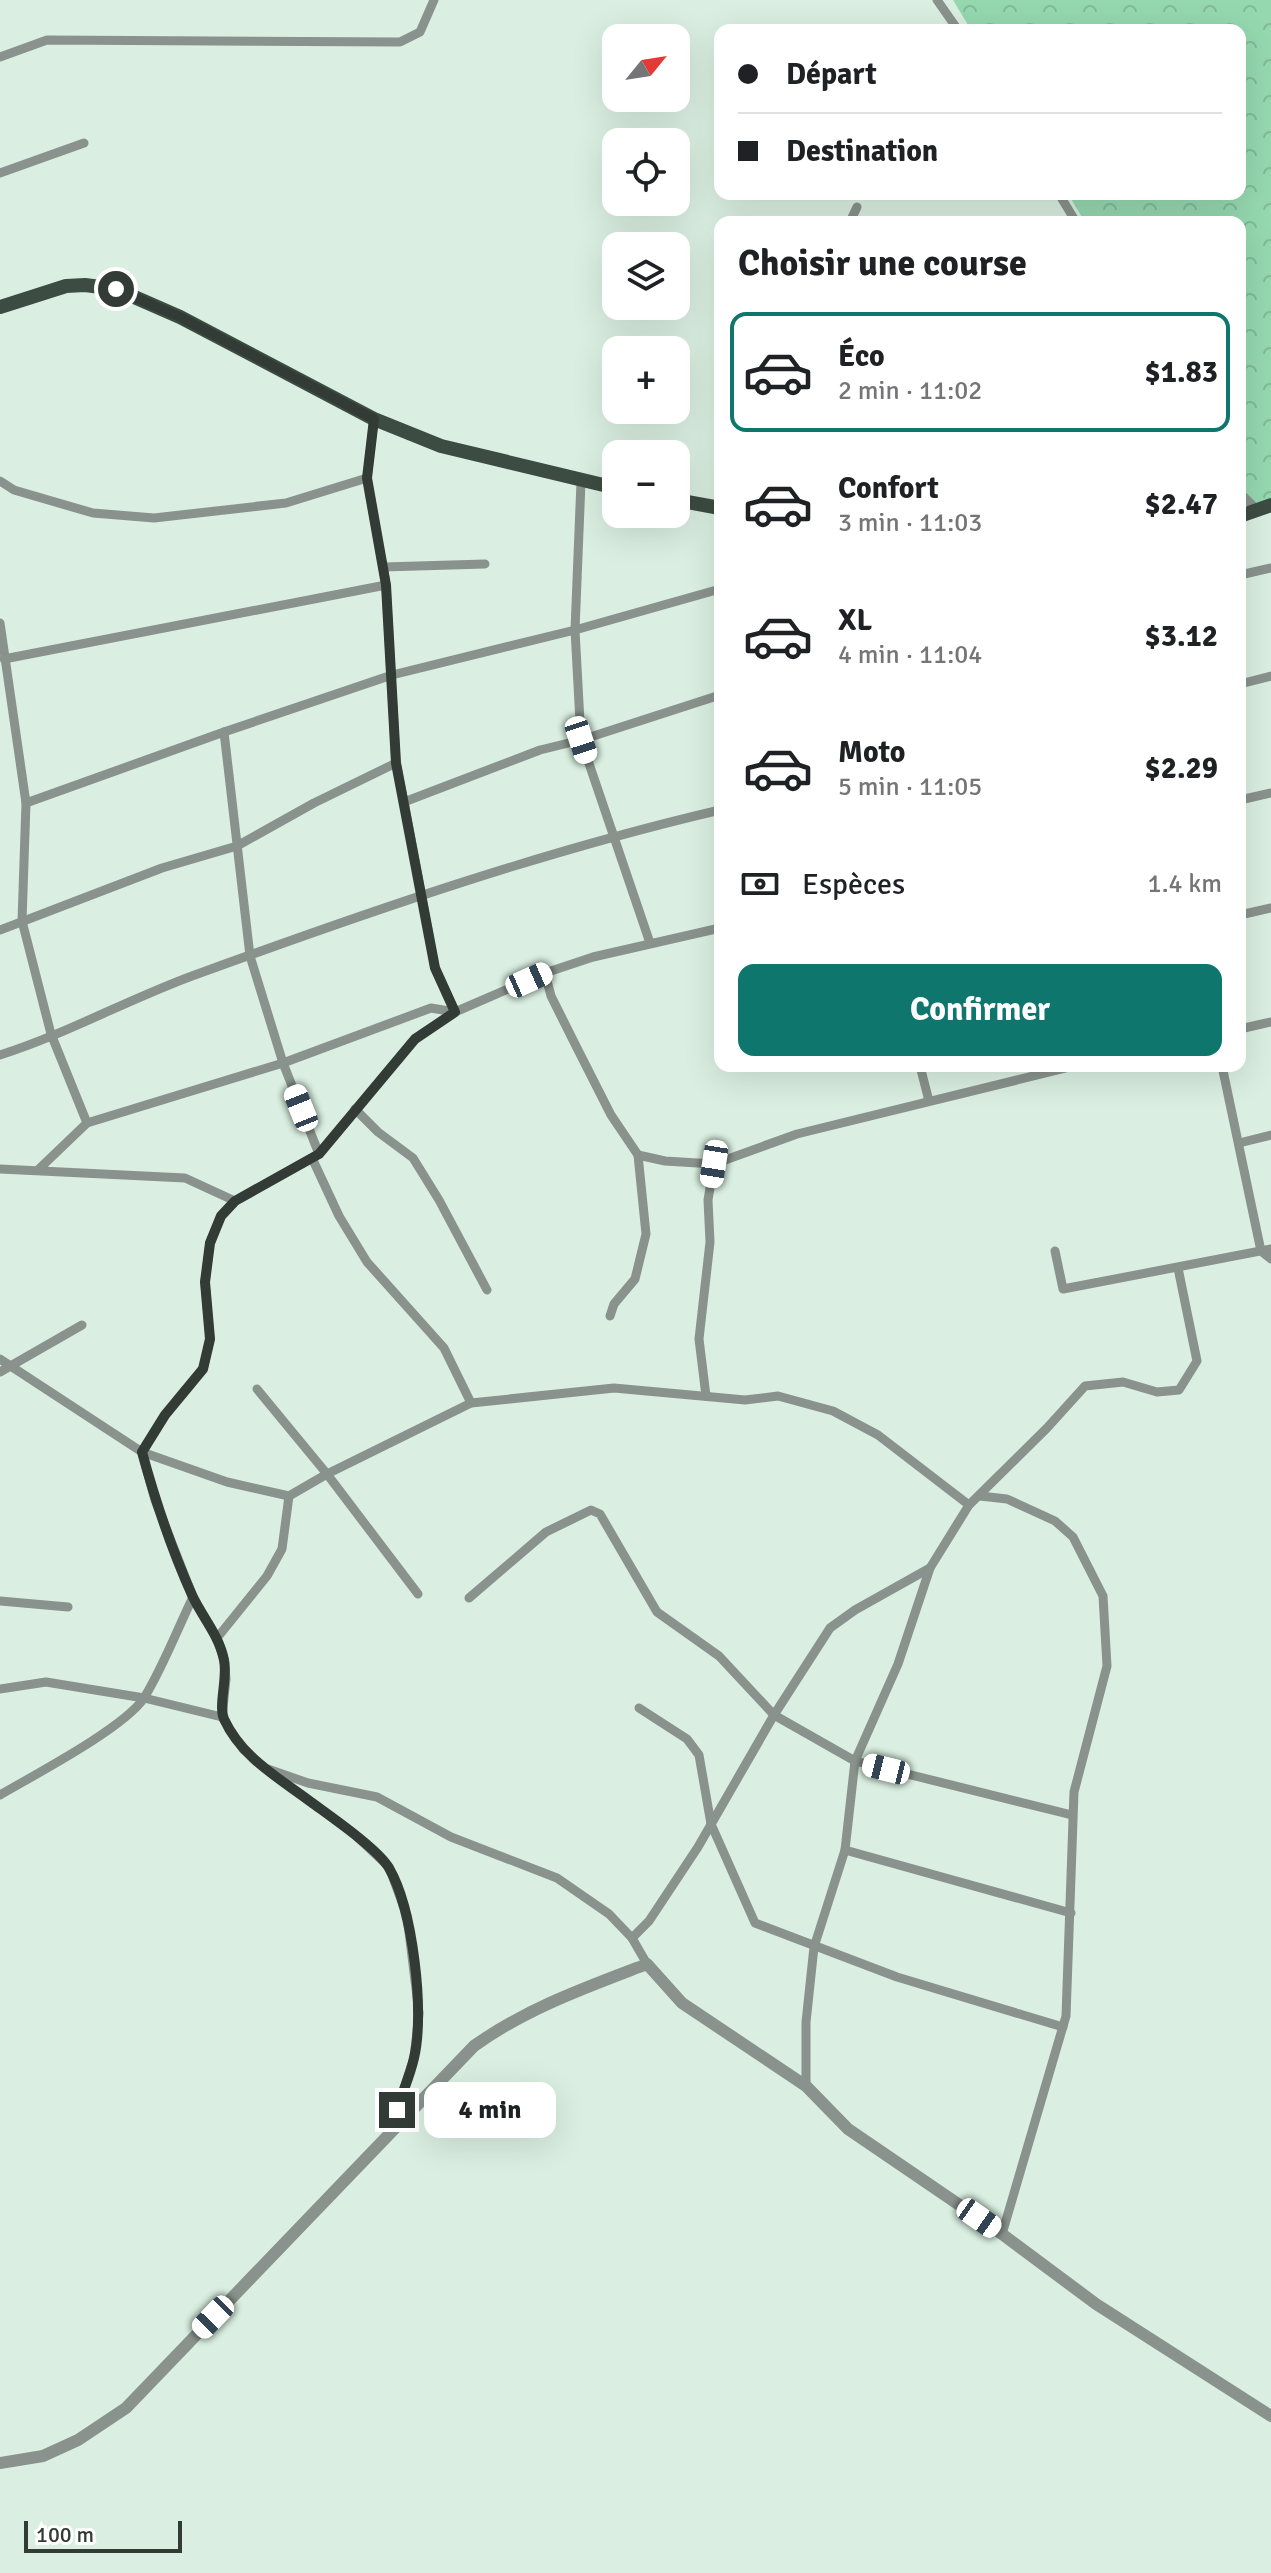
<!DOCTYPE html>
<html lang="fr">
<meta charset="utf-8">
<style>
:root{--surface:#fff;--page:#f6f6f6;--text:#202124;--muted:#757577;--line:#e0e0e0;--accent:#0f766e}
body{margin:0;font-family:Signika,sans-serif;background:var(--page);color:var(--text);height:100vh;display:flex;flex-direction:column;font-size:30px;white-space:nowrap}
*{box-sizing:border-box;margin:0}
p{font-size:26px;color:var(--muted)}
.icon{flex:none;width:44px;height:44px;fill:none;stroke:currentColor;stroke-width:2;stroke-linecap:round;stroke-linejoin:round}
.map{position:relative;flex:1;overflow:hidden}
.panel{position:absolute;left:714px;top:216px;width:532px;height:856px;display:flex;flex-direction:column;background:var(--surface);border-radius:16px;box-shadow:0 8px 32px #0002}
.panel>*{flex:none}
.top-card{position:absolute;left:714px;top:24px;width:532px;height:176px;border-radius:16px;box-shadow:0 8px 32px #0002;display:grid;align-content:center;height:176px;padding:0 24px;background:var(--surface)}
.needle{width:52px;rotate:60deg}
.controls{position:absolute;left:602px;top:24px;display:grid;gap:16px}
.controls a{display:grid;place-items:center;width:88px;height:88px;border-radius:16px;background:var(--surface);box-shadow:0 8px 32px #0002;font-size:40px}
.scale{position:absolute;left:24px;bottom:20px;width:158px;box-sizing:border-box;padding-left:8px;border:4px solid #333b36;border-top:0;font-size:22px;line-height:28px;white-space:nowrap;color:#333b36;-webkit-text-stroke:6px #fff;paint-order:stroke}
.end{position:absolute;width:36px;height:36px;margin:-18px;border:10px solid #333b36;background:#fff;box-shadow:0 0 0 4px #fff}
.from{border-radius:50%}
.bubble{position:absolute;height:56px;border-radius:16px;background:var(--surface);box-shadow:0 8px 32px #0002;font-size:26px;font-weight:700;line-height:56px;text-align:center}
.car{position:absolute;width:24px;height:48px;margin:-24px -12px;border-radius:10px;box-shadow:0 0 6px 2px #0007;background:linear-gradient(#fff 24%,#345 0 40%,#fff 0 76%,#345 0 86%,#fff 0)}
.top-card b{display:flex;align-items:center;gap:28px;height:76px;font-size:30px}
.top-card b+b{border-top:2px solid var(--line)}
.top-card i{width:20px;height:20px;background:var(--text)}
ul{padding:0;list-style:none}
li{display:flex;align-items:center;gap:24px;height:120px;margin:0 16px 12px;padding:0 8px;border:4px solid transparent;border-radius:16px}
li div{flex:1}
li b{display:block;font-size:30px}
li em{font-style:normal;font-weight:700}
li.active{border-color:var(--accent)}
li>.icon{width:72px;height:72px;stroke-width:1.5}
h2{padding:0 24px;font-size:36px;line-height:96px}
.pay{display:flex;align-items:center;gap:20px;height:88px;padding:0 24px;font-size:30px}
.pay p{margin-inline-start:auto}
.button{display:flex;gap:16px;margin-top:auto;padding:16px 24px}
.button a{flex:1;height:92px;border-radius:16px;background:var(--accent);color:#fff;font-size:32px;font-weight:700;line-height:92px;text-align:center}
.map>svg:first-child{display:block}
.park{fill:url(#park-crowns)}
.lines{fill:none;stroke-linecap:round;stroke-linejoin:round}
.minor{stroke:#89928c;stroke-width:9}
.tertiary{stroke:#89928c;stroke-width:12}
.primary{stroke:#3d4c42;stroke-width:14}
.route{stroke:#333b36;stroke-width:10}
</style>
<div class="map">
<svg width="1271" height="2573" viewBox="0 0 1271 2573">
<defs>
<pattern id="park-crowns" width="20" height="18" patternUnits="userSpaceOnUse" patternTransform="scale(2)"><rect width="20" height="18" fill="#95d8b0"/><path d="M2 6a3 3 0 1 1 6 0M12 15a3 3 0 1 1 6 0" fill="none" stroke="#81ba98"/></pattern>
</defs>
<rect width="100%" height="100%" fill="#daefe1"/>
<path class="park" d="M953,0H1271V504L1257,510L1240,482V222H1085L1068,194H1240V30H971Z"/>
<g class="lines">
<g class="minor">
<path d="M937,0L958,30"/>
<path d="M0,57L47,40L400,42L420,32L434,0"/>
<path d="M0,173L84,143"/>
<path d="M1059,194L1076,222"/>
<path d="M850,222L857,207"/>
<path d="M374,419L367,478L386,585L396,763L404,802"/>
<path d="M0,481L14,490L93,513L154,518L286,503L367,478"/>
<path d="M581,482L575,630L581,740L650,943"/>
<path d="M1240,493L1257,510"/>
<path d="M383,567L485,564"/>
<path d="M1240,575L1271,568"/>
<path d="M0,623L26,803L22,921L51,1034L87,1123"/>
<path d="M4,659L386,585"/>
<path d="M1240,684L1271,676"/>
<path d="M224,732L250,956L283,1063L319,1154"/>
<path d="M1240,800L1271,793"/>
<path d="M26,803L224,732L392,675L575,630L720,589"/>
<path d="M1240,915L1271,908"/>
<path d="M0,930L162,868L237,846L314,803L396,763"/>
<path d="M545,973L551,996L577,1048L611,1115L638,1155L646,1234L635,1279L614,1304L610,1316"/>
<path d="M455,1012L435,968L404,802L540,750L581,740L720,695"/>
<path d="M1240,1029L1271,1022"/>
<path d="M0,1055C66,1034 127,1000 192,976C365,913 540,852 720,810"/>
<path d="M920,1066L929,1101"/>
<path d="M1222,1066L1261,1251L1271,1259"/>
<path d="M355,1109L378,1132L413,1158L439,1200L487,1290"/>
<path d="M1239,1143L1271,1135"/>
<path d="M638,1155L665,1161L714,1164L797,1134L1074,1066"/>
<path d="M312,1158L339,1216L367,1262L444,1348L471,1403"/>
<path d="M0,1169L185,1178L235,1201"/>
<path d="M39,1169L87,1123L283,1063L431,1008L455,1012"/>
<path d="M1055,1251L1063,1289L1271,1249"/>
<path d="M0,1359L142,1452L227,1482L289,1496L327,1474L471,1403L614,1388L745,1400L778,1396L833,1411L878,1435L969,1505"/>
<path d="M0,1372L82,1325"/>
<path d="M257,1389L327,1474L418,1594"/>
<path d="M706,1396L699,1339L710,1242L708,1200L714,1164"/>
<path d="M980,1496L1007,1499L1055,1521L1073,1537L1103,1596L1107,1666L1074,1792L1066,2016L1002,2234"/>
<path d="M469,1598L546,1532L591,1510L600,1514L657,1612L719,1656L774,1715L855,1761L1072,1815"/>
<path d="M0,1601L68,1607"/>
<path d="M217,1638L267,1576L282,1549L289,1496"/>
<path d="M0,1689L46,1682L144,1698L222,1717"/>
<path d="M639,1708L687,1739L699,1755L711,1824L755,1923L897,1977L1063,2027"/>
<path d="M274,1775L353,1833L389,1867L407,1916L419,2013L414,2058L389,2133"/>
<path d="M0,1795C34,1775 124,1728 144,1698C163,1667 177,1630 193,1597"/>
<path d="M845,1850L1071,1913"/>
<path d="M632,1938L649,1921L698,1847L774,1715L830,1628L855,1610L930,1568L969,1505L1047,1428L1085,1386L1123,1382L1157,1392L1179,1390L1197,1361L1178,1268"/>
<path d="M647,1964L632,1938L609,1914L557,1878L451,1837L377,1797L308,1783L265,1768L243,1749L222,1717L226,1679L224,1660L217,1638L193,1597L155,1500L142,1452L165,1415L203,1369L210,1339L205,1282L210,1243L221,1216L235,1201L319,1154L415,1039L455,1012L545,973L593,957L720,928"/>
<path d="M806,2086V2022L814,1947L845,1850L855,1761L898,1664L930,1568"/>
</g>
<path class="tertiary" d="M0,2463L43,2456L78,2440L126,2408L474,2046C527,2008 587,1987 647,1964L682,2003L806,2086L848,2129L1002,2234L1096,2304L1271,2416"/>
<g class="primary">
<path d="M0,307L66,286L85,285L116,289L180,317L374,419L441,446L616,488"/>
<path d="M676,500L720,508"/>
<path d="M1240,516L1271,505"/>
</g>
</g>
<g class="lines">
<path class="route" d="M116,289L180,317L374,419L367,478L386,585L396,763L435,968L455,1012L415,1039L319,1154L235,1201L221,1216L210,1243L205,1282L210,1339L203,1369L165,1415L142,1452C155,1500 171,1548 192,1595C202,1617 219,1635 224,1660C228,1677 218,1706 224,1719C241,1757 279,1778 311,1802C330,1816 378,1849 389,1868C413,1909 425,2013 414,2058C410,2076 402,2093 397,2110"/>
</g>
</svg>
<div class="controls">
<a><svg class="needle" viewBox="-14 -14 28 28"><path d="M0-13l5 13h-10z" fill="#e53935"/><path d="M0 13l5-13h-10z" fill="#757577"/></svg></a>
<a><svg class="icon" aria-label="locate" viewBox="0 0 24 24"><circle cx="12" cy="12" r="6"/><path d="M12 2v4M12 18v4M2 12h4M18 12h4"/></svg></a>
<a><svg class="icon" aria-label="layers" viewBox="0 0 24 24"><path d="M12 4l9 5-9 5-9-5zM3 14l9 5 9-5"/></svg></a>
<a>+</a>
<a>−</a>
</div>
<div class="scale">100 m</div>
<i class="end from" style="left:116px;top:289px"></i>
<i class="end" style="left:397px;top:2110px"></i>
<div class="bubble" style="left:424px;top:2082px;width:132px">4 min</div>
<i class="car" style="left:581px;top:740px;rotate:162deg"></i>
<i class="car" style="left:529px;top:980px;rotate:66deg"></i>
<i class="car" style="left:301px;top:1108px;rotate:338deg"></i>
<i class="car" style="left:714px;top:1164px;rotate:189deg"></i>
<i class="car" style="left:886px;top:1769px;rotate:284deg"></i>
<i class="car" style="left:979px;top:2218px;rotate:125deg"></i>
<i class="car" style="left:213px;top:2317px;rotate:224deg"></i>
<div class="top-card">
<b><i class="from"></i>Départ</b>
<b><i></i>Destination</b>
</div>
<section class="panel">
<h2>Choisir une course</h2>
<ul>
<li class="active"><svg class="icon" aria-label="car" viewBox="0 0 24 24"><path d="M5 17H2v-5l4-1 3-4h7l3 4 3 1v5h-3M9 17h6M6 11h13"/><circle cx="7" cy="17" r="2"/><circle cx="17" cy="17" r="2"/></svg><div><b>Éco</b><p>2 min · 11:02</p></div><em>$1.83</em></li>
<li><svg class="icon" aria-label="car" viewBox="0 0 24 24"><path d="M5 17H2v-5l4-1 3-4h7l3 4 3 1v5h-3M9 17h6M6 11h13"/><circle cx="7" cy="17" r="2"/><circle cx="17" cy="17" r="2"/></svg><div><b>Confort</b><p>3 min · 11:03</p></div><em>$2.47</em></li>
<li><svg class="icon" aria-label="car" viewBox="0 0 24 24"><path d="M5 17H2v-5l4-1 3-4h7l3 4 3 1v5h-3M9 17h6M6 11h13"/><circle cx="7" cy="17" r="2"/><circle cx="17" cy="17" r="2"/></svg><div><b>XL</b><p>4 min · 11:04</p></div><em>$3.12</em></li>
<li><svg class="icon" aria-label="car" viewBox="0 0 24 24"><path d="M5 17H2v-5l4-1 3-4h7l3 4 3 1v5h-3M9 17h6M6 11h13"/><circle cx="7" cy="17" r="2"/><circle cx="17" cy="17" r="2"/></svg><div><b>Moto</b><p>5 min · 11:05</p></div><em>$2.29</em></li>
</ul>
<div class="pay"><svg class="icon" aria-label="cash" viewBox="0 0 24 24"><path d="M3 7h18v10H3z"/><circle cx="12" cy="12" r="2"/></svg>Espèces<p>1.4 km</p></div>
<div class="button"><a>Confirmer</a></div>
</section>
</div>
